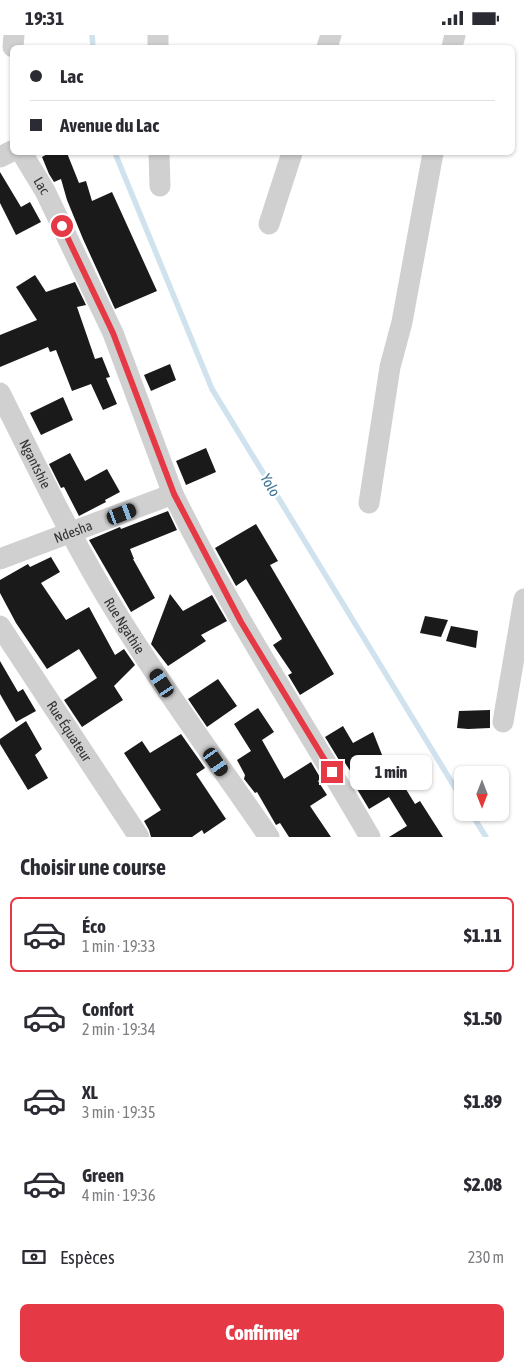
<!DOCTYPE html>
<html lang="fr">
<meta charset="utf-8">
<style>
:root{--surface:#fff;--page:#f2f2f3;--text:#2b2b33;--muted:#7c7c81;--line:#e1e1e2;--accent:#e63946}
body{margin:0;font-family:"Asap Condensed",sans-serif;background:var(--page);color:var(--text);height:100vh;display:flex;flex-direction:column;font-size:19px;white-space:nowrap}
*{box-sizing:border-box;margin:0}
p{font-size:16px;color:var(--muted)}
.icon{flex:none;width:28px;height:28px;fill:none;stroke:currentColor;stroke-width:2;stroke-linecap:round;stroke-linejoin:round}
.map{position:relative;height:802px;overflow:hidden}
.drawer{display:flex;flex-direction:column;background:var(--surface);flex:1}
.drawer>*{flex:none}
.top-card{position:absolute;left:10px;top:10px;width:505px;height:110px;border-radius:8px;box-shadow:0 1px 4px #0004;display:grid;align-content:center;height:110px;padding:0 20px;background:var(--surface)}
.needle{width:32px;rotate:180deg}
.fabs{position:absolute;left:454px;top:731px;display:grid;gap:10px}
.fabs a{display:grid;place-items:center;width:55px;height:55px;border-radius:8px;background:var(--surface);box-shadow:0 1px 4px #0004;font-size:25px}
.end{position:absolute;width:22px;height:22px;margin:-11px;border:6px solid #e63946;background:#fff;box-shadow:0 0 0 2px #fff}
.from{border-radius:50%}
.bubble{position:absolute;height:35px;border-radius:8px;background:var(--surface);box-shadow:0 1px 4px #0004;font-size:16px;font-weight:800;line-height:35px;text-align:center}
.car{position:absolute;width:15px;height:30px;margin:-15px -8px;border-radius:6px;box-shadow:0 0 4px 1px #0007;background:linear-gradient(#222 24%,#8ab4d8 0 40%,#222 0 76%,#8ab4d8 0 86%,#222 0)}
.top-card b{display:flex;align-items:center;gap:18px;height:48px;font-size:19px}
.top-card b+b{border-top:1px solid var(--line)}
.top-card i{width:12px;height:12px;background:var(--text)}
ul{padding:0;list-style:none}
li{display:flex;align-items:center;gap:15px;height:75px;margin:0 10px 8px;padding:0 10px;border:2px solid transparent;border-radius:8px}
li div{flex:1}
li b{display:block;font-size:19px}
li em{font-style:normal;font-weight:800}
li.current{border-color:var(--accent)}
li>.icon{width:45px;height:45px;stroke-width:1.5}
h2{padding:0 20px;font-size:22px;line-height:60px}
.pay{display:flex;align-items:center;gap:12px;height:55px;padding:0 20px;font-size:19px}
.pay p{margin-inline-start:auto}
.cta{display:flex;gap:10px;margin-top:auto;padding:10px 20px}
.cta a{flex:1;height:58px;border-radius:8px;background:var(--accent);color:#fff;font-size:20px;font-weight:800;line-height:58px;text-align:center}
.status{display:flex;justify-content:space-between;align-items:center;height:35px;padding:0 25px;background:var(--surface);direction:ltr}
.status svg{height:14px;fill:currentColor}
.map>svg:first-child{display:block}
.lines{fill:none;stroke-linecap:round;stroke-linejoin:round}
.stream{stroke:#cfe2ee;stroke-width:5.5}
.building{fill:#1a1a1a}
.street{stroke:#d0d0d0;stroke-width:21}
.route{stroke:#e63946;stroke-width:6}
.labels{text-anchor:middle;stroke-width:5;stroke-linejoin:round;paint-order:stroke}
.street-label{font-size:14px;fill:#333;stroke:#fff}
.water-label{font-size:15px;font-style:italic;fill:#3f7597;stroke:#fff}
</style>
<div class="status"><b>19:31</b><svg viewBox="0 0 49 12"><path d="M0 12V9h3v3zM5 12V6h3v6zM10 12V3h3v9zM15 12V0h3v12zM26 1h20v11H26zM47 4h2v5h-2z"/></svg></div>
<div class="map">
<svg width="524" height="802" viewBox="0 0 524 802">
<rect width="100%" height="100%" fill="#fff"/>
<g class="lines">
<g class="stream">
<path d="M92,0L93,12"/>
<path d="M115,118L212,354L462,764"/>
<path d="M471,778L486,802"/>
</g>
</g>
<g class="building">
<path d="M49,118H67L79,148L86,146L92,166L112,157L157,256L115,274L83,204L67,165L61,144L54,147L49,139L42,122Z"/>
<path d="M0,137L21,172L30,167L41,187L16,200L0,168Z"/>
<path d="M35,240L46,257L75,247L86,270L77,272L95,324L102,322L110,342L106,343L117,369L103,375L91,349L72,356L56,315L50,317L48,312L0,332V300L37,285L16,252Z"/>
<path d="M170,329L176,345L151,356L144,340Z"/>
<path d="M63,362L73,385L41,400L30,378Z"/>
<path d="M206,413L216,437L186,450L176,426Z"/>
<path d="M70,418L85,446L107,434L120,457L105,465L106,467L79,481L64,452L61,453L49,429Z"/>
<path d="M168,476L177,495L130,514L134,524H133L155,563L131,577L89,505L120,492L121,494Z"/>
<path d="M256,489L278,526L270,530L334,639L300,660L288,640L292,638L273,610L282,604L246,544L236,551L215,513Z"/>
<path d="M51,522L60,537L41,548L66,585L89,572L115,620L124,614L135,630L114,651L123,665L82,692L64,665L97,643L79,614L47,634L16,588L0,558V545L28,529L30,532Z"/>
<path d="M170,559L183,576L212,560L227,586L201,600L206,606L168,631L151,609Z"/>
<path d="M425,581L448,585L441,602L420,598Z"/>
<path d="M451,591L478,596L476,613L446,606Z"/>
<path d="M0,626L18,657L23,654L36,676L16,687L0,659Z"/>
<path d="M218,644L237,671L207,692L188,664Z"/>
<path d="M258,673L274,697L262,705L284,744L311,727L321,744L318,746L327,760L310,771L331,802H289L280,788L276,790L257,757L255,758L244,744L245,740L237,725L251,716L234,689Z"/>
<path d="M490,675V693L468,694L457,693L459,676Z"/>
<path d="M26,686L42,714L35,720L48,743L28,755L0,709V704Z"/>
<path d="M343,691L353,708L373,697L388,735L393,733L415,769L420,766L443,802H389L407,791L389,762L369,774L357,754L361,752L345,728L342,730L325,702Z"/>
<path d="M181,699L205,733L196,739L226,784L204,799L202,795L192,802H151L149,795L144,786L161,775L124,718L142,706L150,718Z"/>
</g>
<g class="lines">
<g class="street">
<path d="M158,0V12"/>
<path d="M13,12L14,0"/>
<path d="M327,12L331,0"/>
<path d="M452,12L455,0"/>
<path id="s1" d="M22,118L45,156L113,298L173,459C231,578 304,688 370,802"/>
<path d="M159,118L160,151"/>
<path d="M0,122L12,116"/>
<path d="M269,189L292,118"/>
<path id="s2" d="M0,358C38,434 74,510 119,582C166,658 219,729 269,802"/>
<path d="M369,468L390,332L402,287L433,118"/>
<path id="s3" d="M0,524L173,459"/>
<path id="s4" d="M0,591L139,802"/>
<path d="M503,687L524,564"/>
</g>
</g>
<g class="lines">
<path class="route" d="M62,191L113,298L174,459L241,587L332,737"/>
</g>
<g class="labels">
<g class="street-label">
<text dy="5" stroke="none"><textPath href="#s1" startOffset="38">Lac</textPath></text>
<text dy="5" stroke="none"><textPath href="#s2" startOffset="79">Ngantshie</textPath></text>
<text dy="5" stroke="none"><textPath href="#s3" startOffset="78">Ndesha</textPath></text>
<text dy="5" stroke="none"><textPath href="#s2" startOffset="264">Rue Ngathie</textPath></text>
<text dy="5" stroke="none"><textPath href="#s4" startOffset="126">Rue Équateur</textPath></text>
</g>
<g class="water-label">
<text transform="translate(270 450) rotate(59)" y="5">Yolo</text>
</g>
</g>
</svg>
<div class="fabs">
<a><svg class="needle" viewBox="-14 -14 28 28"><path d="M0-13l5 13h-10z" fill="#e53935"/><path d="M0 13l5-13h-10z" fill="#7c7c81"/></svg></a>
</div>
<i class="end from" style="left:62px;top:191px"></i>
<i class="end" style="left:332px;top:737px"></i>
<div class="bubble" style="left:350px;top:720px;width:82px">1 min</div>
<i class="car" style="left:122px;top:479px;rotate:69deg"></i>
<i class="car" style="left:162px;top:648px;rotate:327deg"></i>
<i class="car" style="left:216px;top:727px;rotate:145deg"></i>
<div class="top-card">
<b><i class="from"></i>Lac</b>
<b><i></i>Avenue du Lac</b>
</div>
</div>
<section class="drawer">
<h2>Choisir une course</h2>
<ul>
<li class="current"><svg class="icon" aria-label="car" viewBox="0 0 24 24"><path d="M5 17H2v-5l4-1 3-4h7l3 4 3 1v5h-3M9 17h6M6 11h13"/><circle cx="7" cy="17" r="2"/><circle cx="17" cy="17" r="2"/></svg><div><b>Éco</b><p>1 min · 19:33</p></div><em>$1.11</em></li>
<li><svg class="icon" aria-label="car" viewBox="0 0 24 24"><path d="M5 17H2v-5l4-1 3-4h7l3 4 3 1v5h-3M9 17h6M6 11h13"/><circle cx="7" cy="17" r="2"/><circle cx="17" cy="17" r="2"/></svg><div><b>Confort</b><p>2 min · 19:34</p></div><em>$1.50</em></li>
<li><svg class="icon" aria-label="car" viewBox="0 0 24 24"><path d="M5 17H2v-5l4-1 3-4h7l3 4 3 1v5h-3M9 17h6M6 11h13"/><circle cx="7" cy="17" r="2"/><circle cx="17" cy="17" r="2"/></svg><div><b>XL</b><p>3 min · 19:35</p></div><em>$1.89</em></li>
<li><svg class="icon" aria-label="car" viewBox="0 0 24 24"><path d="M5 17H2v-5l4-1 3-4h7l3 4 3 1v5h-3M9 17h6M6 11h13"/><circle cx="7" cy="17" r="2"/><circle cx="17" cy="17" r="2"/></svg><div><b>Green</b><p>4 min · 19:36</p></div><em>$2.08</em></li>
</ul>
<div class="pay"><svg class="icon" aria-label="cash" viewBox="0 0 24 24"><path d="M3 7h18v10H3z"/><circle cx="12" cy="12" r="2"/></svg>Espèces<p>230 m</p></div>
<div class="cta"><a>Confirmer</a></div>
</section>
